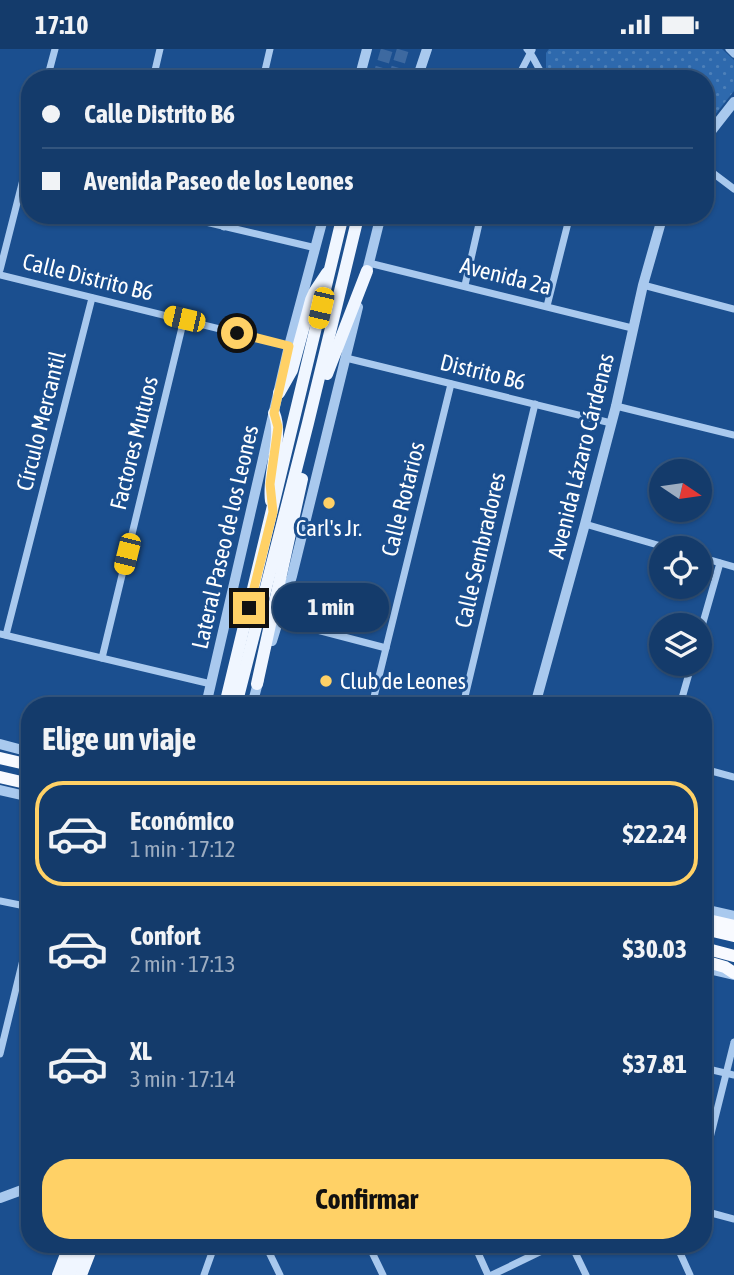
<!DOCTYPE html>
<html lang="es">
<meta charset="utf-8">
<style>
:root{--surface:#143b6b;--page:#1d4271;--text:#f1f3f6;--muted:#9dadc1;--line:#33557e;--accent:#ffd166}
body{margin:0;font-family:"Asap Condensed",sans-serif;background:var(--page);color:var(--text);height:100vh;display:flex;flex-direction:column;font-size:26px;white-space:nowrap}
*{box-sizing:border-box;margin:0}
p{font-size:23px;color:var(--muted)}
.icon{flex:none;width:38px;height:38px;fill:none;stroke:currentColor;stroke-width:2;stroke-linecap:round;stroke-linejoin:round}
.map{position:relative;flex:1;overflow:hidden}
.side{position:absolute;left:21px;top:648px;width:691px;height:556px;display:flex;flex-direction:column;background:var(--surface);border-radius:28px;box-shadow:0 2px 5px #0004,0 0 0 2px var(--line)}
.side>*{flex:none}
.hud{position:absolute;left:21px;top:21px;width:693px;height:154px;border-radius:28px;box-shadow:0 2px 5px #0004,0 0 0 2px var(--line);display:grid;align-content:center;height:154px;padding:0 21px;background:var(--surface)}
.needle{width:46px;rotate:103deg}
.buttons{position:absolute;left:649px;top:410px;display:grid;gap:14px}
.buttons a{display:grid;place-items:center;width:63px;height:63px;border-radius:50%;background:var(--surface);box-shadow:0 2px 5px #0004,0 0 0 2px var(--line);font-size:35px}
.end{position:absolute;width:32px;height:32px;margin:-16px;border:9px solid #ffd166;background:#111;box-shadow:0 0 0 4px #111}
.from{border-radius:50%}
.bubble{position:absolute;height:49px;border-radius:24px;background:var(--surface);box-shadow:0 2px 5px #0004,0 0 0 2px var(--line);font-size:23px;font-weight:700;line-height:49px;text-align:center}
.car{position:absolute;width:21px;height:42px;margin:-21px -10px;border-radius:9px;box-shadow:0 0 5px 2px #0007;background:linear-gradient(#f5c518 24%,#345 0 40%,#f5c518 0 76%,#345 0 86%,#f5c518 0)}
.hud b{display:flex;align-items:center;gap:24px;height:66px;font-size:26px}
.hud b+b{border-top:2px solid var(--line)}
.hud i{width:18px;height:18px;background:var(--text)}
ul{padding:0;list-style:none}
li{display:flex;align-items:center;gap:21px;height:105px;margin:0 14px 10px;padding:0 7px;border:4px solid transparent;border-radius:28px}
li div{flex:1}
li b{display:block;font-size:26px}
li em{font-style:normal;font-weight:700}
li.active{border-color:var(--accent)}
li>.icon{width:63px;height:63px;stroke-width:1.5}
h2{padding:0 21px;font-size:32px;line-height:84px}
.primary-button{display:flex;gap:14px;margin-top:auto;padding:14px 21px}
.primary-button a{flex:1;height:80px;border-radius:28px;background:var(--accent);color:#111;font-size:28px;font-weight:700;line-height:80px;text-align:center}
.status{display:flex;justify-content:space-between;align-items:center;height:49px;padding:0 35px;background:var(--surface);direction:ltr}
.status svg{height:19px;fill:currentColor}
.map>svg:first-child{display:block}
.park{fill:url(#park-dots)}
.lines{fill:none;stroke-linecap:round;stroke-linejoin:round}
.primary-tunnel{stroke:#3d69a0;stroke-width:12;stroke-dasharray:12 6;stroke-linecap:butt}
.minor{stroke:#a9c9ee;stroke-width:7}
.tertiary{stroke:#a9c9ee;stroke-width:10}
.primary{stroke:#f0f6ff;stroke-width:12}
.trunk{stroke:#f8faff;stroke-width:12}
.route{stroke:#ffd166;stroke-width:9}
.poi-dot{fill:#ffd166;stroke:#1b4f8f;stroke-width:2.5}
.labels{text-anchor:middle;stroke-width:6;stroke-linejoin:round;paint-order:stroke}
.street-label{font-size:23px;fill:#fff;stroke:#1b4f8f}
.poi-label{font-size:23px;fill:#fff;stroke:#1b4f8f}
</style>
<div class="status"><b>17:10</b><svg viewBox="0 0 49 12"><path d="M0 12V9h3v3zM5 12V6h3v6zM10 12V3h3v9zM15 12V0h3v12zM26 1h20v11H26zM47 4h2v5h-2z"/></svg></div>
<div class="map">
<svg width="734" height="1226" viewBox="0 0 734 1226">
<defs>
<pattern id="park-dots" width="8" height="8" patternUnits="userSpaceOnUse" patternTransform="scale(1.75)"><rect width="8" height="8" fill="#2e69ad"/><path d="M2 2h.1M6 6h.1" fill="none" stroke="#4d80b9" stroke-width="1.8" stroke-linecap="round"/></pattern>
</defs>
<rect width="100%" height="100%" fill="#1b4f8f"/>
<path class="park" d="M549,0H722L734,11V42L714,67L711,69L705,68V30H557L546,22V4Z"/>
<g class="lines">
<g class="primary-tunnel">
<path d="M378,30L387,0"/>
<path d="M394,30L403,0"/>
</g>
<g class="minor">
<path d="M527,0C535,9 538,21 546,30"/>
<path d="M729,0L734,5"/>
<path d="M47,30L55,0"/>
<path d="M153,30L160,0"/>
<path d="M263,30L270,0"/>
<path d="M517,30L532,1"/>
<path d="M705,118L734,140"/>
<path d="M176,166L316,199"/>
<path d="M224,178L228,166"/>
<path d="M369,214L632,279"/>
<path d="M0,221L30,103"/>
<path d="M0,226L289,297"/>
<path d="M465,236L481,166"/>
<path d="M643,236L734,260"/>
<path d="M547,257L570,166"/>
<path d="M346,309L611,374"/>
<path d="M616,357L734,386"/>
<path d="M585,475L668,499"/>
<path d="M700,508L734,518"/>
<path d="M279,571L386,599"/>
<path d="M700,584L720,514"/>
<path d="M0,585L211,635"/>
<path d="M6,586L92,249"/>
<path d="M102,609L184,270"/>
<path d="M372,656L451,335"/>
<path d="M463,656L535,355"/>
<path d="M680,656L692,614"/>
<path d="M704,720L734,728"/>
<path d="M0,852L30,858"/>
<path d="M0,1005L30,882"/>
<path d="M704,1019L734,1026"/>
<path d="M704,1113L734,993"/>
<path d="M704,1162L734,1170"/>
<path d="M265,1195L280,1226"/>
<path d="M368,1195L383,1226"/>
<path d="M474,1195L488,1226"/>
<path d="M571,1195L586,1226"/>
<path d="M676,1195L690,1226"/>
<path d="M204,1226L215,1195"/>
<path d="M492,1226L556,1195"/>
</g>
<g class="tertiary">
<path d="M359,30L367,0"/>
<path d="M417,30L427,0"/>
<path d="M705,90L734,53"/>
<path d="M366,226L381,166"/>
<path d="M272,592L292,527L358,258"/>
<path d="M206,656L289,297L324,166"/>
<path d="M252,656L259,630"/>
<path d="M535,656L585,475L616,357L643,236L663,166"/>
<path d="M0,695L30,703"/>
<path d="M0,741L30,748"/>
<path d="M704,860L734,867"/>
<path d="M704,919L734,926"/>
<path d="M0,1149L30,1138"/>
</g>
<g class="primary">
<path d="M327,325L367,222"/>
<path d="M279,344L292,321L311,251L315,242L327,224"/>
<path d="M271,452C267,424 284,388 274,364"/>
<path d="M257,635L302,430"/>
<path d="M225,656L343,166"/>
<path d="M236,656L308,374L358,168"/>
<path d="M58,1226L70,1195"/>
<path d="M69,1226L83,1195"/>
<path d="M81,1226L93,1195"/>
</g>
<g class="trunk">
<path d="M0,709L30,716"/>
<path d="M0,728L30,735"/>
<path d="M704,870L734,877"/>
<path d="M704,880L734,887"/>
<path d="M704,899L734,907"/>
<path d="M704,912L725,918L734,924"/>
</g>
</g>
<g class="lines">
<path class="route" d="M237,284L289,297L274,364L278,378L270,435L273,463L249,559"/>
</g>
<g class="poi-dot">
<circle cx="329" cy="454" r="7"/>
<circle cx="326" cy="632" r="7"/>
</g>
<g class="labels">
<g class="street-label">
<text transform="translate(506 227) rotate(14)" y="8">Avenida 2a</text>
<text transform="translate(88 228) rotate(14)" y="8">Calle Distrito B6</text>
<text transform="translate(483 323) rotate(14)" y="8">Distrito B6</text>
<text transform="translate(41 372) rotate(-76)" y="8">Círculo Mercantil</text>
<text transform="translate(134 394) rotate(-76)" y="8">Factores Mutuos</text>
<text transform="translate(581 407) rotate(-76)" y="8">Avenida Lázaro Cárdenas</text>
<text transform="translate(403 450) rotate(-76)" y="8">Calle Rotarios</text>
<text transform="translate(225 488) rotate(-77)" y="8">Lateral Paseo de los Leones</text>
<text transform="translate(480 501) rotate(-77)" y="8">Calle Sembradores</text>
</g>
<g class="poi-label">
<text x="329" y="487">Carl's Jr.</text>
<text x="340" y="640" text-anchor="start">Club de Leones</text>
</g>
</g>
</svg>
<div class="buttons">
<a><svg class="needle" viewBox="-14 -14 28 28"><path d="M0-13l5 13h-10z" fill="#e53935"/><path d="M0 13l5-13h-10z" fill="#9dadc1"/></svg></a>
<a><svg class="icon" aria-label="locate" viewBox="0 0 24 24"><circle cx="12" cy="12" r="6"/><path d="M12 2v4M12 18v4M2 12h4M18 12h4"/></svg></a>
<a><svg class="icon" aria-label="layers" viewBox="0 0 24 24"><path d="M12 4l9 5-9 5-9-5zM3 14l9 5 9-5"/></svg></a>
</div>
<i class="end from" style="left:237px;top:284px"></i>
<i class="end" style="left:249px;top:559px"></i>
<div class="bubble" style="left:273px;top:534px;width:116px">1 min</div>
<i class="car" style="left:321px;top:259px;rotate:193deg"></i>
<i class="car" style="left:184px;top:270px;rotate:283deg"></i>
<i class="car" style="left:127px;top:505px;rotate:194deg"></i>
<div class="hud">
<b><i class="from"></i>Calle Distrito B6</b>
<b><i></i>Avenida Paseo de los Leones</b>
</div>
<section class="side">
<h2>Elige un viaje</h2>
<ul>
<li class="active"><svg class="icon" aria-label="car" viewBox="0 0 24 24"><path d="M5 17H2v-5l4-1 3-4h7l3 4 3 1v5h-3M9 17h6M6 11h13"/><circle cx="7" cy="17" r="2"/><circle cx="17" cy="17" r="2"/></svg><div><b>Económico</b><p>1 min · 17:12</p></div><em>$22.24</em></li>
<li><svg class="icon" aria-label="car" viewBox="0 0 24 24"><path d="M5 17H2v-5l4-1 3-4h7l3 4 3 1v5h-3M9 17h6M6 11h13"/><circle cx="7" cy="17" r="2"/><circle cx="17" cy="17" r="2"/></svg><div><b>Confort</b><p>2 min · 17:13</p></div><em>$30.03</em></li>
<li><svg class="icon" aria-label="car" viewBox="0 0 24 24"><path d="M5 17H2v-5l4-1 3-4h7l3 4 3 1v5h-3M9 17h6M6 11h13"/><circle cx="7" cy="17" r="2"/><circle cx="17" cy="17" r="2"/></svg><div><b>XL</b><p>3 min · 17:14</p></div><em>$37.81</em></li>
</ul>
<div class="primary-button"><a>Confirmar</a></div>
</section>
</div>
